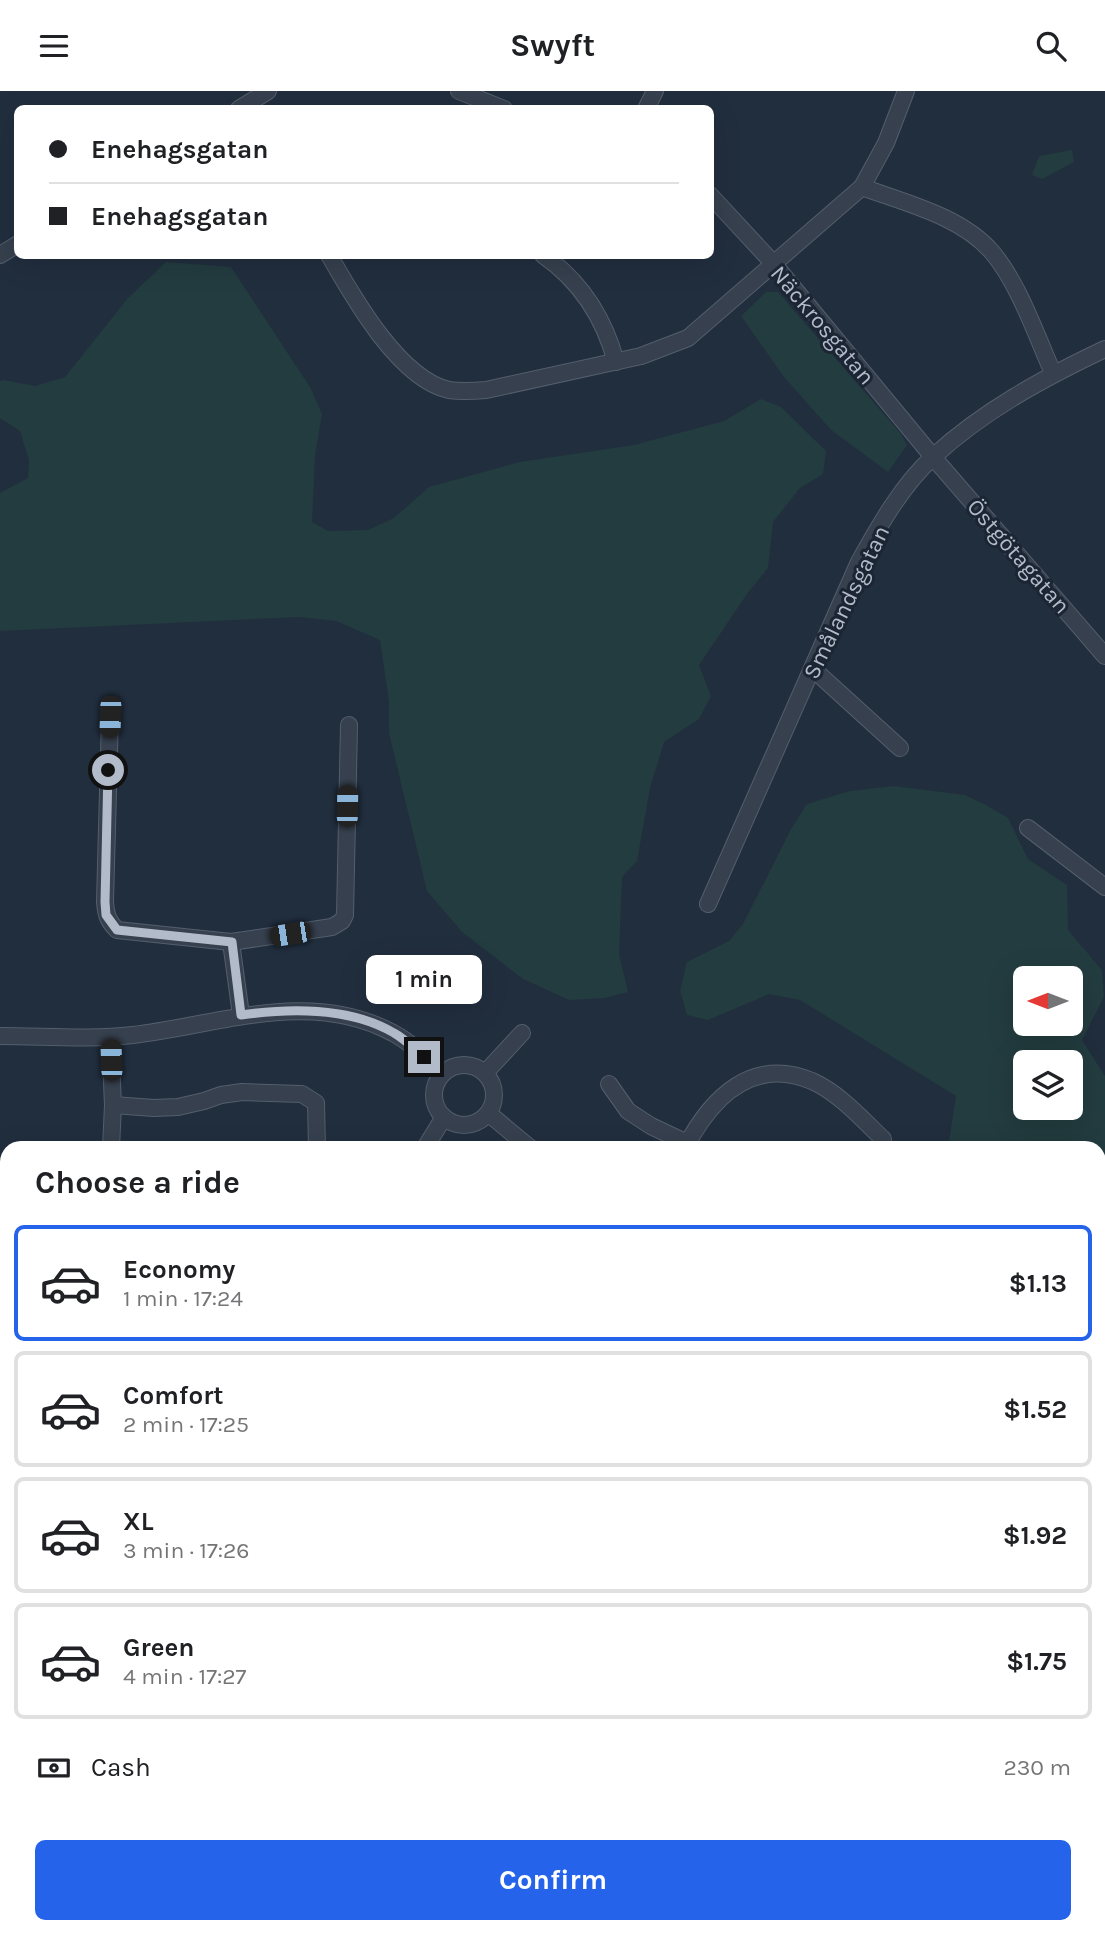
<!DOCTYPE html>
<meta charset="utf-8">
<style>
:root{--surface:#fff;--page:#f6f6f6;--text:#202124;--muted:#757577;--line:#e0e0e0;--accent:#2563eb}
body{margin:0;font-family:Karla,sans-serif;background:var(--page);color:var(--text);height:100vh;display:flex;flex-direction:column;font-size:26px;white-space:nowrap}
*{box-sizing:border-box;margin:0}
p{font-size:23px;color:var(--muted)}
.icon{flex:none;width:38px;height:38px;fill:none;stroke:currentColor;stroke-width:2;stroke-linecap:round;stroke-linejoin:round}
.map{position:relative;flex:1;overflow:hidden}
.drawer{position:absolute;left:0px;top:1050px;width:1106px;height:793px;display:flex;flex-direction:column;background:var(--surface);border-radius:21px 21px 0 0;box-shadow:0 7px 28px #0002}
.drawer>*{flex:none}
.banner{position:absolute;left:14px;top:14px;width:700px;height:154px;border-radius:10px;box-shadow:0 7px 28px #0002;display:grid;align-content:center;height:154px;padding:0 35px;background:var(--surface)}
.needle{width:46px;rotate:270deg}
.fabs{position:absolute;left:1013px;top:875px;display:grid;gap:14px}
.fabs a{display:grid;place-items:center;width:70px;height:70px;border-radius:10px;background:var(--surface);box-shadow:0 7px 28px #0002;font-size:35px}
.end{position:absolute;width:32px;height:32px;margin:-16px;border:9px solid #b1bbc9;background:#111;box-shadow:0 0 0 4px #111}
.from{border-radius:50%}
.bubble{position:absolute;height:49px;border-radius:10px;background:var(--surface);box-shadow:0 7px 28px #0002;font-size:23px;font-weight:700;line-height:49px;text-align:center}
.car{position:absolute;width:21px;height:42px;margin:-21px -10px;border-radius:9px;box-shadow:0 0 5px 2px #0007;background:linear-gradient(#222 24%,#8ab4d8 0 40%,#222 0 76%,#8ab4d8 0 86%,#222 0)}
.banner b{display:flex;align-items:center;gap:24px;height:66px;font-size:26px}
.banner b+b{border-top:2px solid var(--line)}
.banner i{width:18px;height:18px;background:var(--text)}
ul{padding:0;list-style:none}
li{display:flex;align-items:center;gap:21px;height:116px;margin:0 14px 10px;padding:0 21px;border:4px solid var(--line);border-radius:10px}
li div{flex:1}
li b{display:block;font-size:26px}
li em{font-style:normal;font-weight:700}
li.current{border-color:var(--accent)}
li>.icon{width:63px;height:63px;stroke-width:1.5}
h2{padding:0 35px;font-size:32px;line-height:84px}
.pay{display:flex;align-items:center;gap:18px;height:77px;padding:0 35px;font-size:26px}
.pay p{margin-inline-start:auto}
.action{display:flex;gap:14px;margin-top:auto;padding:14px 35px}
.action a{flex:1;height:80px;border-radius:10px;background:var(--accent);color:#fff;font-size:28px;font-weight:700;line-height:80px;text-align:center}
header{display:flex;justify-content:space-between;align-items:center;height:91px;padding:0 35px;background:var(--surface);font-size:32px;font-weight:700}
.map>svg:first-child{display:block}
.green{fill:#233c3f;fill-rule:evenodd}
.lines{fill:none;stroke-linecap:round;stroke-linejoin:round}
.minor-casing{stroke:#545e6c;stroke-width:18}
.major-casing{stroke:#3f4957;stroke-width:23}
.minor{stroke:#36404e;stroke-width:16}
.major{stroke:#535f6e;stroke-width:21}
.route{stroke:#b1bbc9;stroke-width:9}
.labels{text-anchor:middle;stroke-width:6;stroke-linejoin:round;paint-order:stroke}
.street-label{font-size:23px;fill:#b1bbc9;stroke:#1b2533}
</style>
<header><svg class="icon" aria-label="menu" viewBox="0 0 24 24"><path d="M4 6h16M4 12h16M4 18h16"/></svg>Swyft<svg class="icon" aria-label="search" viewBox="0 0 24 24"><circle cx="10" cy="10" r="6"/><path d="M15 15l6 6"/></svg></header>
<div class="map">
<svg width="1105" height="1842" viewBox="0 0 1105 1842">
<rect width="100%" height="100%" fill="#212e3e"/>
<g class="green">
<path d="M1072,59L1074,71L1042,88L1032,84L1039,65Z"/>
<path d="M166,171L231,176L310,296L322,323L315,364L312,431L328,440L368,439L394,427L429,396L520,371L634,354L690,339L724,330L761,308L781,316L826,360L823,383L800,397L773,431L768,477L747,503L699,574L711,605L699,628L664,651L650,697L637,770L622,786L619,863L628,901L604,907L569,909L523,888L462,841L427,800L389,642V611L380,549L336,530L299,526L0,540V402L28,387L29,369L20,340L0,327V290L4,289L35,295L65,286L128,207Z"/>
<path d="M766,201H778L901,343L907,354L888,381L831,339L784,286L741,225Z"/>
<path d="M894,695L965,704L986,714L1008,727L1028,768L1067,794L1068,839L1102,879L1104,906L1082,949L1105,985V1082H1099V1057H948L956,1005L800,909L769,903L708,929L687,924L680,900L687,871L729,850L743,833L791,738L807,713L850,700ZM1026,887H1071V933H1026ZM1071,971V1017H1026V971Z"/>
<path d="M0,1681H7V1836H43L42,1842H0Z"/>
<path d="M272,1836H625L619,1842H272L269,1840Z"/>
</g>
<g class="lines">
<defs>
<g id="minor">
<path d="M459,0L504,18"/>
<path d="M239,18L268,0"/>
<path d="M646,18L655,0"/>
<path d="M862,96C905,112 961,125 992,161C1019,193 1036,244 1053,282"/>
<path d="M710,104L773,172L933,366L1105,565"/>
<path d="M0,164L18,153"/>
<path d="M329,164C353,206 399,288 449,299C462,301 474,300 486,299L641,265L688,247L862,96L886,52L906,0"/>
<path d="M543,164C582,191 604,227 616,271"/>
<path d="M813,578L900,657"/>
<path d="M110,626L105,811C106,824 108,830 117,839L231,851L332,836L342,830L345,824L349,634"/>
<path d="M1028,737L1105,796"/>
<path d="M708,813L859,471C879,435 902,394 933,366C984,319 1044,287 1105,258"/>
<path d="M231,851L241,924"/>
<path d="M0,945C44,945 89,949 133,944C219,934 310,897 393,942C411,951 428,969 442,982"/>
<path d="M110,946L113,1014L111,1057"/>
<circle cx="464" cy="1004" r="30"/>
<path d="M485,982L522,942"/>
<path d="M609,993L628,1020L651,1035L687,1052"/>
<path d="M113,1014L154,1017L178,1016L204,1010L221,1004L242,1001L302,1003L316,1012L317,1057"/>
<path d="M488,1022L530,1057"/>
<path d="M425,1057L444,1026"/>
<path d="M685,1057C711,1007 752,965 812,990C839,1002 862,1028 883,1048"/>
<path d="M1099,1277L1105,1278"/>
<path d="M1099,1368L1105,1369"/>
<path d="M1099,1536L1104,1546L1099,1560"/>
<path d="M859,1836L869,1842"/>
<path d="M118,1842L119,1836"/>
<path d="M251,1842L253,1836"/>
<path d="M772,1842L776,1836"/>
<path d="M937,1842L941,1836"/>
</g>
<g id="major">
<path d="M1099,1797L1105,1788"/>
<path d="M1069,1842L1073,1836"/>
</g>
</defs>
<use href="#minor" class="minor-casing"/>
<use href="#major" class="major-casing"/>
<use href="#minor" class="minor"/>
<use href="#major" class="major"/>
</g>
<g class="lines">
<path class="route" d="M108,679L105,811L106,824L117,839L232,851L241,924C291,917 350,916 394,942C405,948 414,958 424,966"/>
</g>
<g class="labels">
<g class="street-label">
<text transform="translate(823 234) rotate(50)" y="8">Näckrosgatan</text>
<text transform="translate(1019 465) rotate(49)" y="8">Östgötagatan</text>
<text transform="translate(846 511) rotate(-64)" y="8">Smålandsgatan</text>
</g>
</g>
</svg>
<div class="fabs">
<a><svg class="needle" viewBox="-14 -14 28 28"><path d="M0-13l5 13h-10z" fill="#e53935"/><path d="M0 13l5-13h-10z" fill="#757577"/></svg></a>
<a><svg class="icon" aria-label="layers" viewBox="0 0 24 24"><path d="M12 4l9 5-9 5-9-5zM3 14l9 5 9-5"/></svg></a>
</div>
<i class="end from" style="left:108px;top:679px"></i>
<i class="end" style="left:424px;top:966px"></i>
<div class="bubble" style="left:366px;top:864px;width:116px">1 min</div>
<i class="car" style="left:110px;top:626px;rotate:182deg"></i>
<i class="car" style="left:347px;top:715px;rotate:1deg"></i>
<i class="car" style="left:290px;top:843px;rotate:261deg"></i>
<i class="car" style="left:111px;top:969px;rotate:358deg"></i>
<div class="banner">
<b><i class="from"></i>Enehagsgatan</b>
<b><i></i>Enehagsgatan</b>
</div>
<section class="drawer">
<h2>Choose a ride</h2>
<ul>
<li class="current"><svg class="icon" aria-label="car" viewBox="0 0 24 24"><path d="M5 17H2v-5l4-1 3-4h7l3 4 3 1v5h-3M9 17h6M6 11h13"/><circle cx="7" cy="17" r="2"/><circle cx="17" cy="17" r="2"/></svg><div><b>Economy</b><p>1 min · 17:24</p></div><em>$1.13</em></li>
<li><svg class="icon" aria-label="car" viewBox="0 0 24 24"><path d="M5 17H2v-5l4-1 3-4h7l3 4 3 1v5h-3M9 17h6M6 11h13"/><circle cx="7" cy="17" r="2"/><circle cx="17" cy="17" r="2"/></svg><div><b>Comfort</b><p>2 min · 17:25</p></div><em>$1.52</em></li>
<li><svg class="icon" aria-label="car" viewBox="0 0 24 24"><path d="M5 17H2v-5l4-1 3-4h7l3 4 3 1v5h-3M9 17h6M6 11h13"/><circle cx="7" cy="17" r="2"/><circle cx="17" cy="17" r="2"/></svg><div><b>XL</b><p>3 min · 17:26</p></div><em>$1.92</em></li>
<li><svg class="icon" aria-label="car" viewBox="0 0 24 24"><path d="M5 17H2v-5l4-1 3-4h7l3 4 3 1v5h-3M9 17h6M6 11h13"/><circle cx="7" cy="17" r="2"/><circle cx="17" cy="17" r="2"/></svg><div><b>Green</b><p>4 min · 17:27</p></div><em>$1.75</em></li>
</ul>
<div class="pay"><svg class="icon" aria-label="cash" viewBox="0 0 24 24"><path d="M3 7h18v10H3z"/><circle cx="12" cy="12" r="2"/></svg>Cash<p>230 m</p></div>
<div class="action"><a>Confirm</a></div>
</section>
</div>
